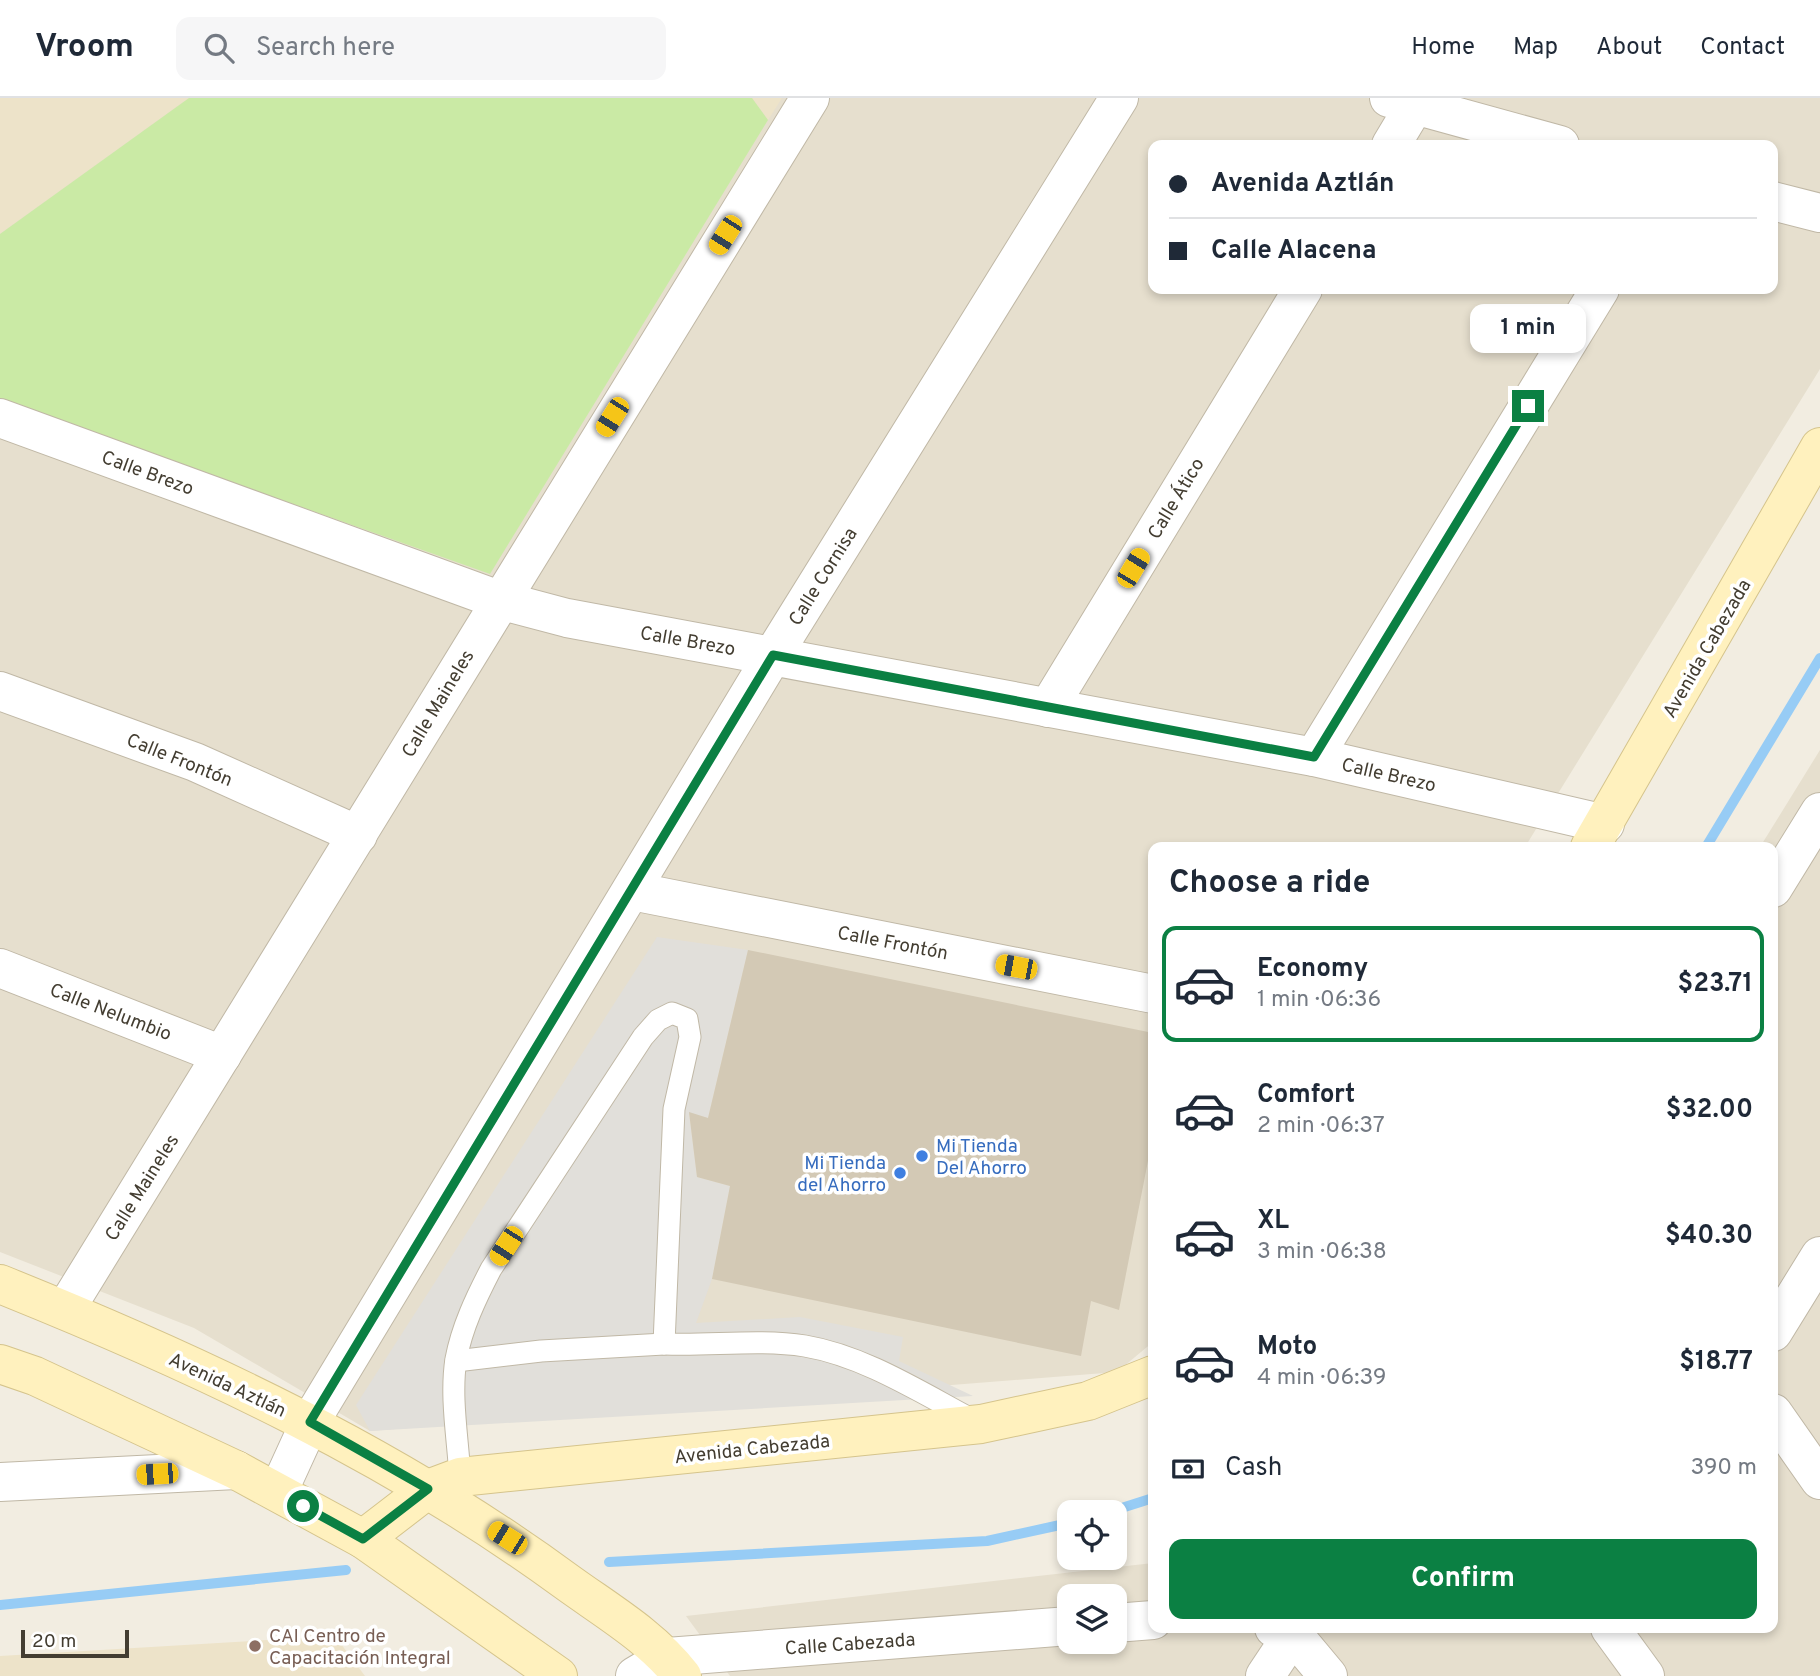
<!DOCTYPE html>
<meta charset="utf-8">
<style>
:root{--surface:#fff;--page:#f6f6f7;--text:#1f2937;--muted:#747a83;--line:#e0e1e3;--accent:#0b8043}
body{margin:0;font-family:Overpass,sans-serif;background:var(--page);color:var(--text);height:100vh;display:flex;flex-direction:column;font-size:26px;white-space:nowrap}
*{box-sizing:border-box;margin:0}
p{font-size:23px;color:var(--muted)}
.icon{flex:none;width:38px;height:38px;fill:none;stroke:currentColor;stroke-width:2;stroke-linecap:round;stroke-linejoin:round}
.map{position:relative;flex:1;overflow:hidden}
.panel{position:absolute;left:1148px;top:744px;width:630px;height:791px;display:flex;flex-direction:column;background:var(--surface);border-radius:14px;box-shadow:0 4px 10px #0003}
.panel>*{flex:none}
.top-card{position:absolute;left:1148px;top:42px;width:630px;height:154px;border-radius:14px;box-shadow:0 4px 10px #0003;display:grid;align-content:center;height:154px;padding:0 21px;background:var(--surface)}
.tools{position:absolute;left:1057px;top:1402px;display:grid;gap:14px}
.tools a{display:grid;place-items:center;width:70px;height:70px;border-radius:14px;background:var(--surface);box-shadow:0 4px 10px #0003;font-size:35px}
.scale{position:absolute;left:21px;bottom:18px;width:108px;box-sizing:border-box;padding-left:7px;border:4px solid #433d31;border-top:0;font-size:19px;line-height:24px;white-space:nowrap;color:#433d31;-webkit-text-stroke:5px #fff;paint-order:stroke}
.end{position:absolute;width:32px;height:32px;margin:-16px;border:9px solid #0b8043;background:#fff;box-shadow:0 0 0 4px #fff}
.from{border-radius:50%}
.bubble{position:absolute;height:49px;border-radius:14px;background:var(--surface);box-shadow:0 4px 10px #0003;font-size:23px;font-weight:700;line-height:49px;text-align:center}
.car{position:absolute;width:21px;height:42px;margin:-21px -10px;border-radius:9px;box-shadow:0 0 5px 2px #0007;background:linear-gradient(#f5c518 24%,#345 0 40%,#f5c518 0 76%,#345 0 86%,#f5c518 0)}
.top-card b{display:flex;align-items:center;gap:24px;height:66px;font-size:26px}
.top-card b+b{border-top:2px solid var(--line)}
.top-card i{width:18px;height:18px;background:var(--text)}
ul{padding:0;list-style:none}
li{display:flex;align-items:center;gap:21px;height:116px;margin:0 14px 10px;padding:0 7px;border:4px solid transparent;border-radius:14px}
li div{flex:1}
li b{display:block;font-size:26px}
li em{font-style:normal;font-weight:700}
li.current{border-color:var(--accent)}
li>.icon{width:63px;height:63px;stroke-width:1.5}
h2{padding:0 21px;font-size:32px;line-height:84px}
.pay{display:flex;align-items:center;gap:18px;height:77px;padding:0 21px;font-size:26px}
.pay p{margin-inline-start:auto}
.cta{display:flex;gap:14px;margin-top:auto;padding:14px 21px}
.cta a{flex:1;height:80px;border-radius:14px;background:var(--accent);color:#fff;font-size:28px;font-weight:700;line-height:80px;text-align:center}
header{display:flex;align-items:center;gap:42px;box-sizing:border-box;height:98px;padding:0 35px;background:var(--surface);border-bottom:2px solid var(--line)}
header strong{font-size:33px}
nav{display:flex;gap:38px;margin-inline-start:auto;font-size:24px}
.search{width:490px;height:63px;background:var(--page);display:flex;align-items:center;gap:18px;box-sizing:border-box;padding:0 24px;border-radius:14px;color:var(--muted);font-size:26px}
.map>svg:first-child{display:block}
.residential{fill:#e6dfce;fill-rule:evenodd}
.education{fill:#ede3c9}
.green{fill:#caeaa5}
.parking{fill:#e1dfda}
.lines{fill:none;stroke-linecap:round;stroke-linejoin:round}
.stream{stroke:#97ccf5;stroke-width:10}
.building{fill:#d3c9b5}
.lane-casing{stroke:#c0b8a6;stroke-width:23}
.street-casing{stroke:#c0b8a6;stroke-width:40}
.secondary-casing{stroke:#d5c48c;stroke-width:40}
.lane{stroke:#fff;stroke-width:21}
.street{stroke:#fff;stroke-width:38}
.secondary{stroke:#fff1be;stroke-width:38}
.route{stroke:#0b8043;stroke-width:9}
.shop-dot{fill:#3f7fe0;stroke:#fff;stroke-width:2.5}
.education-dot{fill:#8d6e63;stroke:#fff;stroke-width:2.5}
.labels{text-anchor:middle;stroke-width:7;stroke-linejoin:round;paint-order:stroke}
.street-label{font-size:19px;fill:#433d31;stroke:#fff}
.shop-label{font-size:19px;fill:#366cbe;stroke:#fff;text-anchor:start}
.education-label{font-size:19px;fill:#785e54;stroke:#fff;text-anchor:start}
</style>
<header>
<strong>Vroom</strong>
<div class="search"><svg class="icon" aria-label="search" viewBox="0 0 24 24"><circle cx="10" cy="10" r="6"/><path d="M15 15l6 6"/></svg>Search here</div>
<nav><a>Home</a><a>Map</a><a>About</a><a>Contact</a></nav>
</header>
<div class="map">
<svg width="1820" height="1578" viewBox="0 0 1820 1578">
<rect width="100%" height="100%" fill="#f2ede1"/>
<g class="residential">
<path d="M0,0H1820V271L1525,749H1153V1244L1117,1274L370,1333L194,1230L0,1154ZM1153,47H1773V191H1153Z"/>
<path d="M1820,652V1578H730L686,1518L1153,1465V1530H1773V749H1760ZM1069,1498H1115V1544H1069Z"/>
</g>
<g class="education">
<path d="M0,0H189L0,136Z"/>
<path d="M752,0H782L768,22Z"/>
<path d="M335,1538L365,1578H0V1558Z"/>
</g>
<path class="green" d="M189,0H752L768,22L490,476L0,302V136Z"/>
<path class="parking" d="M657,839L748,852L708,1020L689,1015L697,1079L730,1088L712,1181L696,1225L800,1219L903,1239L899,1263L973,1298L370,1333L356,1307Z"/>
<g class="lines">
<g class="stream">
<path d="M1706,749L1820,560"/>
<path d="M1109,1414L1153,1400"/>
<path d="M609,1464L987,1443L1069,1425"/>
<path d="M0,1507L346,1472"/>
</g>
</g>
<path class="building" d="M748,852L1153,935V1037L1119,1212L1091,1203L1081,1258L712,1181L730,1088L697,1079L689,1014L708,1020Z"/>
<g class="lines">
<defs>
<g id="lane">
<path d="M456,1263L541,1253L664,1246"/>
<path d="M460,1379C458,1341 450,1299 456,1261C462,1229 476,1200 491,1171L643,939L658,922L672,915L687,921L690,939L674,1011L664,1246C711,1248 759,1241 805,1248C864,1258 920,1294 973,1322"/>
</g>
<g id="street">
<path d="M1389,0L1560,47"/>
<path d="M1391,47L1415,7"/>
<path d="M1773,103L1820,115"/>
<path d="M0,320L499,502L567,520L1314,659L1605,726"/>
<path d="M0,593L195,664L358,737"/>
<path d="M1048,610L1303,191"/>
<path d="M1314,659L1600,191"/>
<path d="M1773,790L1820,714"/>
<path d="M632,793L1153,896"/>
<path d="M0,870L222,957"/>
<path d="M65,1212L810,0"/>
<path d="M1773,1234L1820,1158"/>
<path d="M1773,1315L1820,1382"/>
<path d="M0,1384L236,1372"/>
<path d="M278,1394L310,1324L773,557L1119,0"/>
<path d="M1115,1525L1153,1522"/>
<path d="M1274,1530L1293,1536L1328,1578"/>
<path d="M1610,1530L1645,1578"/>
<path d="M635,1578L667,1559L1069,1528"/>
<path d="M1265,1578L1297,1530"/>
</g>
<g id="secondary">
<path d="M1590,749L1820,349"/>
<path d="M0,1186C199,1266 394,1357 567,1484C607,1513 652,1539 682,1578"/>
<path d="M0,1266L35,1278L236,1372L363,1441L558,1578"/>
<path d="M363,1441L428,1391L460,1379L981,1326L1088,1303L1153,1277"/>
</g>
</defs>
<use href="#lane" class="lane-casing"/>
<use href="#street" class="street-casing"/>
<use href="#secondary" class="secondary-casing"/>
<use href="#lane" class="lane"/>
<use href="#street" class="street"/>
<use href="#secondary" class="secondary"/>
</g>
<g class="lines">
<path class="route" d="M303,1408L363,1441L428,1391L310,1324L773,557L1314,659L1528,308"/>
</g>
<g class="shop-dot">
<circle cx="922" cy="1058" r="7"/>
<circle cx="900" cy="1075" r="7"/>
</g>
<circle class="education-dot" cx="255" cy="1548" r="7"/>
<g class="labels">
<g class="street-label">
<text transform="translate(148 374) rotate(20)" y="7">Calle Brezo</text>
<text transform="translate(1175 400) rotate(-59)" y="7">Calle Ático</text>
<text transform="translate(822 478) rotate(-58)" y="7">Calle Cornisa</text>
<text transform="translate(688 542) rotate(10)" y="7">Calle Brezo</text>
<text transform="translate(1706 550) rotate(-60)" y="7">Avenida Cabezada</text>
<text transform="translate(437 605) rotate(-59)" y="7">Calle Maineles</text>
<text transform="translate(180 661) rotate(22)" y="7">Calle Frontón</text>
<text transform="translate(1389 676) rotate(13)" y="7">Calle Brezo</text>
<text transform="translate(893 844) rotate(11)" y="7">Calle Frontón</text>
<text transform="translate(111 913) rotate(21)" y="7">Calle Nelumbio</text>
<text transform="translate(141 1089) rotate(-58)" y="7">Calle Maineles</text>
<text transform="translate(228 1286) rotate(25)" y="7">Avenida Aztlán</text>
<text transform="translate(752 1350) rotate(-6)" y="7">Avenida Cabezada</text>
<text transform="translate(850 1545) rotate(-4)" y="7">Calle Cabezada</text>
</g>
<g class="shop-label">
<text x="936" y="1054">Mi Tienda<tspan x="936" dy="22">Del Ahorro</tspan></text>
<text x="886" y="1071" text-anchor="end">Mi Tienda<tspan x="886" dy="22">del Ahorro</tspan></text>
</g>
<g class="education-label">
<text x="269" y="1544">CAI Centro de<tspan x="269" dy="22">Capacitación Integral</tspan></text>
</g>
</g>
</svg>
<div class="tools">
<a><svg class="icon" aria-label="locate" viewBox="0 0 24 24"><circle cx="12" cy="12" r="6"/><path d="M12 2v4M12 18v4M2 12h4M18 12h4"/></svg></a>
<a><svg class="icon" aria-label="layers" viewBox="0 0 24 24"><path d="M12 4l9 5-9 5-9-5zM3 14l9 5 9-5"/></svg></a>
</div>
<div class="scale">20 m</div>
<i class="end from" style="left:303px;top:1408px"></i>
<i class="end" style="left:1528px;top:308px"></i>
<div class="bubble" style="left:1470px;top:206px;width:116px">1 min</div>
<i class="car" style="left:725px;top:137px;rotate:212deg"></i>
<i class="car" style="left:612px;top:319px;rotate:212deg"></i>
<i class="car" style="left:1133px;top:470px;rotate:31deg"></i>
<i class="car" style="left:1016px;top:869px;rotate:281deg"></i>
<i class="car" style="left:506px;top:1148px;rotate:213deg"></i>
<i class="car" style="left:157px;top:1376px;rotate:267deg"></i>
<i class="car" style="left:507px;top:1440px;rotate:302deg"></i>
<div class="top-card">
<b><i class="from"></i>Avenida Aztlán</b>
<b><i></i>Calle Alacena</b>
</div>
<section class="panel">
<h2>Choose a ride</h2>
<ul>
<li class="current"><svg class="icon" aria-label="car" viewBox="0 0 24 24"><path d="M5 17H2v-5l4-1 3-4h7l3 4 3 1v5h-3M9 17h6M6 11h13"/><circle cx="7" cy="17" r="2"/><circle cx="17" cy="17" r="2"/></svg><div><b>Economy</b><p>1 min · 06:36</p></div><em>$23.71</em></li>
<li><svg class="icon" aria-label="car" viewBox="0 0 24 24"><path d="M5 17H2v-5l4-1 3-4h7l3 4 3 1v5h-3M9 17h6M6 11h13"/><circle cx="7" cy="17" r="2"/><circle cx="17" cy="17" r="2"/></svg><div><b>Comfort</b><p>2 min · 06:37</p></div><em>$32.00</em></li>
<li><svg class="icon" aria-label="car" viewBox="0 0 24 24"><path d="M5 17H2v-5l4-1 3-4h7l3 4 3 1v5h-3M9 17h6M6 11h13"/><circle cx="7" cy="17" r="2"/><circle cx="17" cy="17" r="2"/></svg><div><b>XL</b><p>3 min · 06:38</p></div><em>$40.30</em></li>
<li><svg class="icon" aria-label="car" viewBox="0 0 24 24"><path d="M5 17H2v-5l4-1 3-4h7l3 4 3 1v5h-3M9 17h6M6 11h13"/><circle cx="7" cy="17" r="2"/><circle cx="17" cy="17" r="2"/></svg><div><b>Moto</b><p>4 min · 06:39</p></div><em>$18.77</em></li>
</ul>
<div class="pay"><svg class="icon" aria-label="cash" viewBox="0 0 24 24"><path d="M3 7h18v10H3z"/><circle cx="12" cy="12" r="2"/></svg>Cash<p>390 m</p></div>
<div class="cta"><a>Confirm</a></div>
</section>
</div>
